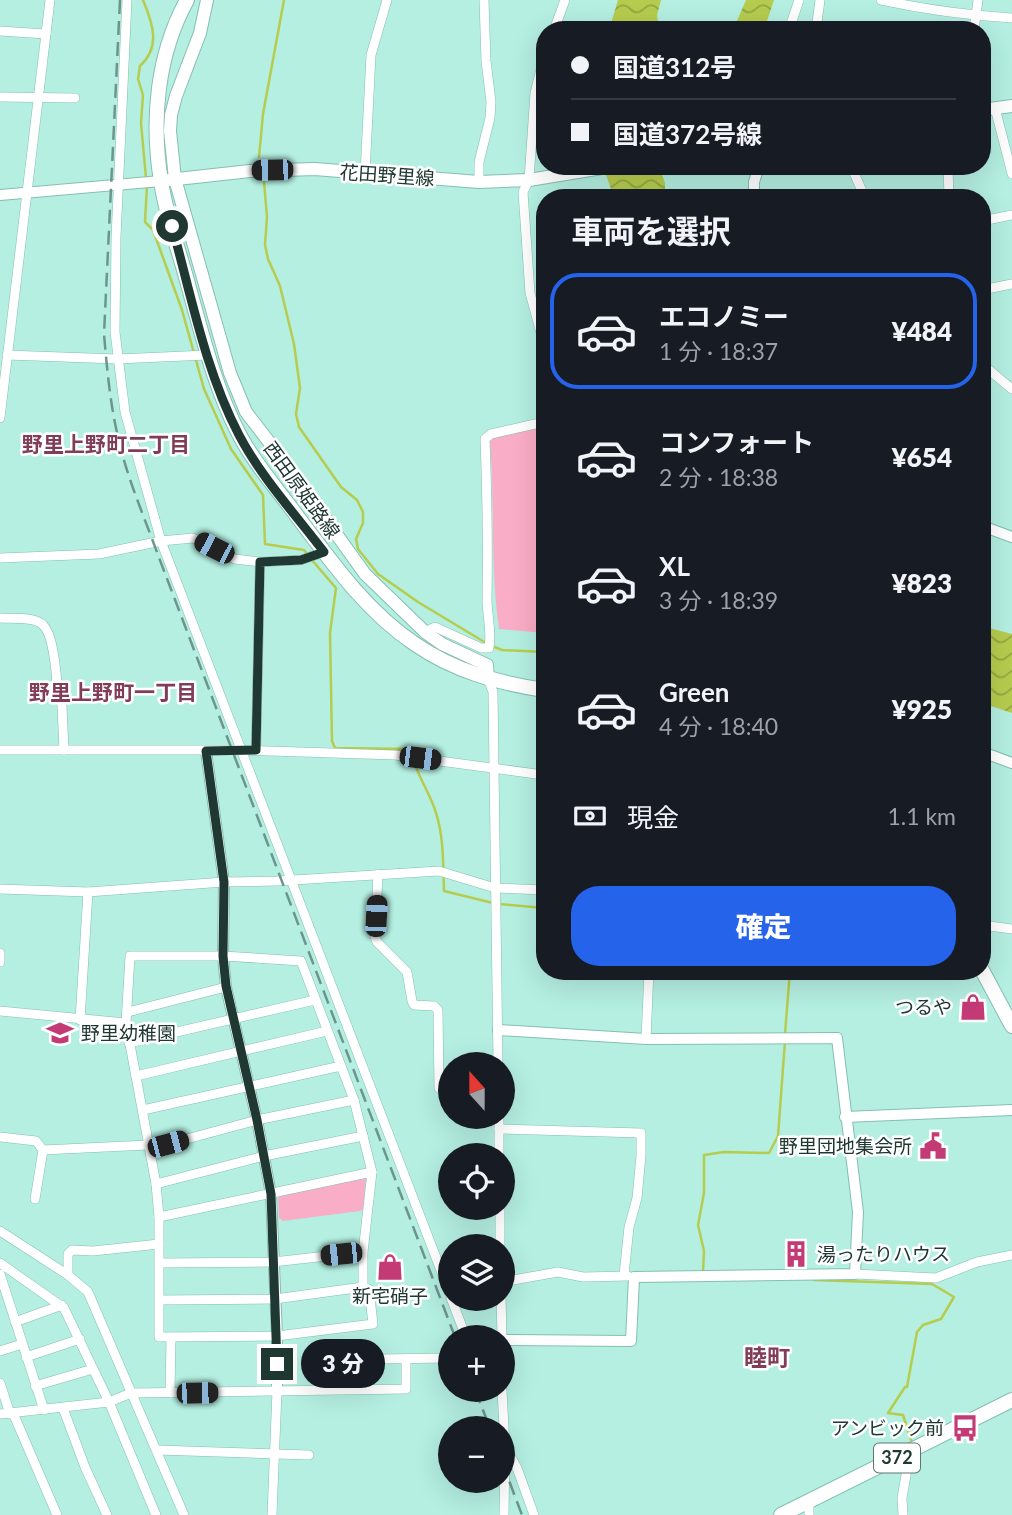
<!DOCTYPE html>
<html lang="ja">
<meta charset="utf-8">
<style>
:root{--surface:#171b24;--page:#20242c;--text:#f1f3f6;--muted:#9ea1a6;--line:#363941;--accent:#2563eb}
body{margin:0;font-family:Lato,"Noto Sans JP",sans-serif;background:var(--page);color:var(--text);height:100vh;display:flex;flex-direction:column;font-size:26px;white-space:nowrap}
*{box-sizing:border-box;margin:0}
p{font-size:23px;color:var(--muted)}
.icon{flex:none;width:38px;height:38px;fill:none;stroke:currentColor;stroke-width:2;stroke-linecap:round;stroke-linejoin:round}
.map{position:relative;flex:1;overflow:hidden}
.sheet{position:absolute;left:536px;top:189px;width:455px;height:791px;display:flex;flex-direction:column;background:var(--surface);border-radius:28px;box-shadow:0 7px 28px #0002}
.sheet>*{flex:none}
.banner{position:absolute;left:536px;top:21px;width:455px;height:154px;border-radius:28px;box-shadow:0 7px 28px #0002;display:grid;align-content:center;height:154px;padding:0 35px;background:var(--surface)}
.needle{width:46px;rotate:339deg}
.tools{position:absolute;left:438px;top:1052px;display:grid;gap:14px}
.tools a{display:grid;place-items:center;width:77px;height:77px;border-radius:50%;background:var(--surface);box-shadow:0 7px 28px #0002;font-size:35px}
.end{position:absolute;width:32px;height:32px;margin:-16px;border:9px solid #203832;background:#fff;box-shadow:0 0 0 4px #fff}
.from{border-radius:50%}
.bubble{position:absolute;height:49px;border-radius:24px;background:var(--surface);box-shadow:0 7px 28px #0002;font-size:23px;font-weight:800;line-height:49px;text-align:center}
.car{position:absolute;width:21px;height:42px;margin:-21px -10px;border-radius:9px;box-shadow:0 0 5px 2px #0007;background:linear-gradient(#222 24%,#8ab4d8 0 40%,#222 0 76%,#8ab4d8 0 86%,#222 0)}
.banner b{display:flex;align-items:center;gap:24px;height:66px;font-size:26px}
.banner b+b{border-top:2px solid var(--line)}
.banner i{width:18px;height:18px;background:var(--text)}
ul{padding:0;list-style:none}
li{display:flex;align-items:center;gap:21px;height:116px;margin:0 14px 10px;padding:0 21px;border:4px solid transparent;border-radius:28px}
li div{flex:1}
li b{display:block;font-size:26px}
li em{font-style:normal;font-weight:800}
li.current{border-color:var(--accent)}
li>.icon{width:63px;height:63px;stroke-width:1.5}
h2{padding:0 35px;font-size:32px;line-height:84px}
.pay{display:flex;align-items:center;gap:18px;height:77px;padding:0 35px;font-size:26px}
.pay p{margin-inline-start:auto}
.cta{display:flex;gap:14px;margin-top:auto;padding:14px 35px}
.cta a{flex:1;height:80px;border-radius:28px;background:var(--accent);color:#fff;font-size:28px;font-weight:800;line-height:80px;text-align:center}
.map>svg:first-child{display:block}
.green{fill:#faadc6}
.water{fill:url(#water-waves)}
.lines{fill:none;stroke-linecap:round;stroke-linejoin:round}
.stream{stroke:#b6cc4e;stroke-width:2.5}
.minor-casing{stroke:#85bfb2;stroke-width:10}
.tertiary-casing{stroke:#85bfb2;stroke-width:12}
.secondary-casing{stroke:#85bfb2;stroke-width:14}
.trunk-casing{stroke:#85bfb2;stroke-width:16}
.minor{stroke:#fff;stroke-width:9}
.tertiary{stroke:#fff;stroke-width:10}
.secondary{stroke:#fff;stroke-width:12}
.trunk{stroke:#fff;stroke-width:14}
.rail{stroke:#6c968c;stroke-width:2.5;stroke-dasharray:14 7;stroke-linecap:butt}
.route{stroke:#203832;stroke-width:9}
.labels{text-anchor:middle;stroke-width:5;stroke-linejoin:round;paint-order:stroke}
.shield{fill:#fff;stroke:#637470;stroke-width:2}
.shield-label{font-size:18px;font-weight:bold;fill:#203832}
.street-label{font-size:19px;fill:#203832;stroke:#fff}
.poi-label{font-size:19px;fill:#203832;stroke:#fff;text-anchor:end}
.neighbourhood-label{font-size:21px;font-weight:bold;fill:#813c56;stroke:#fff}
.quarter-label{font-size:23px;font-weight:bold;fill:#813c56;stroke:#fff}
</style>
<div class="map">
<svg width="1012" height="1515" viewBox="0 0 1012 1515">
<defs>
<pattern id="water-waves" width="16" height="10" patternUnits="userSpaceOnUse" patternTransform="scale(1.75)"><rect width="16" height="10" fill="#b6cc4e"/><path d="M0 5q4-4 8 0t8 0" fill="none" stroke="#94a741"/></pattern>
</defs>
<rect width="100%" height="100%" fill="#b4efe1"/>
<g class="green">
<path d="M544,426V633L499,629C490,566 495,504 490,441L493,437Z"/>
<path d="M363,1175L366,1178L363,1209L360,1211L283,1221L279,1218L278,1198L282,1195Z"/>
</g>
<g class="water">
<path d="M618,0H661L657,15L659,30H609Z"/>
<path d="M746,0H774L764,30H733Z"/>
<path d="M603,166H659L665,183V198H614Z"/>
<path d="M982,626L1012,634V713L982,703Z"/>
</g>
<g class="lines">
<g class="stream">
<path d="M143,0C153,24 161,47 140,66L138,79L143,95L141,123L146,178"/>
<path d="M259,157L263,114L284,0"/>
<path d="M264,182L267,217L265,245L268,259L280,286L294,344L300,388L296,414L299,427L341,487L357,500L363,512V523L356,539L358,549L378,574L418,602L486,643"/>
<path d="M147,185L145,222L153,230L182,310L204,389L231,449L263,495L265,544L304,550L307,554"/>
<path d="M311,559L336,588L330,633L332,741L335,748L411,749L412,754"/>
<path d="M492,646L502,650L544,652"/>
<path d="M414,761C419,779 431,795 436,813C444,838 443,864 444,891L493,903"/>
<path d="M499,904L544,908"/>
<path d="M785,1034L790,971"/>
<path d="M703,1272L704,1251L698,1225L704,1193V1155L724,1152L769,1153L778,1136L785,1041"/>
<path d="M814,1280L932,1284L954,1297L941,1319L923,1325L917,1332L907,1387H905L888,1413L903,1415L912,1443"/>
</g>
<defs>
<g id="minor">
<path d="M127,0L116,237L115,332L125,412L161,541L450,1294"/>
<path d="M881,0C927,10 965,15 1012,18"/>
<path d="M554,30L565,0"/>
<path d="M789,30L799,0"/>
<path d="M816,30L820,0"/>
<path d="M974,30L978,0"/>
<path d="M0,31L46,34"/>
<path d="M544,57L535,93L529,180L523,192L530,293L544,344"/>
<path d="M982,88L986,109"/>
<path d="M0,97L75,98"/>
<path d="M995,108L1012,174"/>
<path d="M851,166L865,198"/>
<path d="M948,166L949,198"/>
<path d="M365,173L371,55L387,0"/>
<path d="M479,182V162L490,118L491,102L486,61L484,0"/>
<path d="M982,221L1012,215"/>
<path d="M982,290L1012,284"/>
<path d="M7,355L117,359L207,355"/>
<path d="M982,364L1012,389"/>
<path d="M0,418L50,0"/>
<path d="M0,558L99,554L161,541L193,538L235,559L260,562L301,560L324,552"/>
<path d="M0,618C11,619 35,616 43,625C53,634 56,670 57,683L61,685L64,750"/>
<path d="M425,632L435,627L481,648H489C492,631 487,616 487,599C488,545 487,492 485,439L491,434L544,422"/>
<path d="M488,679L493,692L498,1064"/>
<path d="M0,750H241L395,755L544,775"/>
<path d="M256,750L260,562"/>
<path d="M378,874L375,937L377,942L407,972L412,1001L414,1005L434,1006L438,1010L439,1088L450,1087"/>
<path d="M0,889L88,892L224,882L277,881L439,871L495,888L544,890"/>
<path d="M982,925L1012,929"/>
<path d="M130,956H223L301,961L354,1100L372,1172L363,1252V1287L369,1289L373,1324L277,1336L159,1337V1217L156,1184L126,1023Z"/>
<path d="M0,962V953"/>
<path d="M0,1011L126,1023"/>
<path d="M128,1012L226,987"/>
<path d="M80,1020L88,892"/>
<path d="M646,1039L649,971"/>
<path d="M129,1043L315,1000"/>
<path d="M136,1076L327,1031"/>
<path d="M143,1110L341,1066"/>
<path d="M499,1116V1155"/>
<path d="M499,1129L641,1133V1156L637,1198L629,1227L624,1275"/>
<path d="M0,1137L36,1141L43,1150L35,1199"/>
<path d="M43,1150L168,1144L257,1120L354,1100"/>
<path d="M156,1184L264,1156L363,1136"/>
<path d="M500,1208V1246"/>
<path d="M159,1217L372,1172"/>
<path d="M0,1231L68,1275L88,1292L184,1515"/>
<path d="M0,1263L64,1308L109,1402L156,1515"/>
<path d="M160,1263L273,1262L363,1252"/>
<path d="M0,1274L44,1410"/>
<path d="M855,1274L936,1278L977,1262L1012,1255"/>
<path d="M68,1275V1254L72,1250L93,1251L159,1244"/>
<path d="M502,1282L558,1272L583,1277L628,1276"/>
<path d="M451,1298L466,1337"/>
<path d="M501,1298L502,1337"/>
<path d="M160,1300L275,1299L363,1287"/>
<path d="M15,1322L62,1305"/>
<path d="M0,1351L22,1344"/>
<path d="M26,1357L80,1339"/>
<path d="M378,1359L450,1358"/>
<path d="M0,1383L10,1414"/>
<path d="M35,1386L93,1369"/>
<path d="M502,1390L505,1447L504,1515"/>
<path d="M170,1393L171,1338"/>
<path d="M63,1408L85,1467L107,1515"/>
<path d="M13,1413L57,1515"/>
<path d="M0,1414L109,1402L131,1393L406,1389V1359"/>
<path d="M506,1449L517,1468L534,1515"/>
<path d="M157,1450L309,1455"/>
<path d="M272,1515L277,1391"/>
<path d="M809,1515V1501"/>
<path d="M903,1515L902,1498L910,1452"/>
</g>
<g id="tertiary">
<path d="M0,195L161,181"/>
<path d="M754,198V182L759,166"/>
<path d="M982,526L1012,537"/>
<path d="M206,751L224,882L223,956L226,987L257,1120L271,1194L277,1336V1391"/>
<path d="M982,752L1012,763"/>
<path d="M498,1030L646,1039L837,1038L858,1212L855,1274L634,1277L631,1341L502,1340"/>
<path d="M845,1117L1012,1110"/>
</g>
<g id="secondary">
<path d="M207,0L200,33L176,96L171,115L170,131L175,179L230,373L246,412L286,464L365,574L425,632L442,644L487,665L488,679"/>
<path d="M982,110L1012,106"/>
<path d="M168,180L250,171L315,169L479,182L529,180L614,166"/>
</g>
<g id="trunk">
<path d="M187,0C157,55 151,120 161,181C166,217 180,253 189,288C203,338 215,388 239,434C253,461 273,484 291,508C328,557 364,610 415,644C454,671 498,683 544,690"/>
<path d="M982,970L1012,1026"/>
<path d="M781,1515L1012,1400"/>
</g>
</defs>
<use href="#minor" class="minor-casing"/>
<use href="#tertiary" class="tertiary-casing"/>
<use href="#secondary" class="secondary-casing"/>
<use href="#trunk" class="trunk-casing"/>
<use href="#minor" class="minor"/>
<use href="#tertiary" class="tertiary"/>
<use href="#secondary" class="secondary"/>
<use href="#trunk" class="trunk"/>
<g class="rail">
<path d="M120,0L104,334C107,369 110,403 118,437C127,478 144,516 158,555L455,1337"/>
<path d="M475,1390L490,1428"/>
<path d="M502,1462L522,1515"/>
</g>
</g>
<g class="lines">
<path class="route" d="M172,226C191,295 205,370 239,435C261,477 295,514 324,552L301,560L260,562L256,750L206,751L224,882L223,956L226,986L257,1120L271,1194L277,1364"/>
</g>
<defs>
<symbol id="shop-bare" viewBox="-9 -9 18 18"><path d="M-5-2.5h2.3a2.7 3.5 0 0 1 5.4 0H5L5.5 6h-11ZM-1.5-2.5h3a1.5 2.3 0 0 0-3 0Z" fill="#c33a75" stroke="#fff" stroke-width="2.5" paint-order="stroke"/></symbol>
<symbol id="school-bare" viewBox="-9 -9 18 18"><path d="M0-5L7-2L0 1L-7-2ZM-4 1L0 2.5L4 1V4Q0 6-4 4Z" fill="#c33a75" stroke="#fff" stroke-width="2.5" paint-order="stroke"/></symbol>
<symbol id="civic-bare" viewBox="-9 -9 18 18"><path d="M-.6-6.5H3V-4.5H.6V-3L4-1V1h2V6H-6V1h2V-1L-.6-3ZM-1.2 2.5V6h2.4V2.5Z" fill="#c33a75" stroke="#fff" stroke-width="2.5" paint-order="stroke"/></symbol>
<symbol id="building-bare" viewBox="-9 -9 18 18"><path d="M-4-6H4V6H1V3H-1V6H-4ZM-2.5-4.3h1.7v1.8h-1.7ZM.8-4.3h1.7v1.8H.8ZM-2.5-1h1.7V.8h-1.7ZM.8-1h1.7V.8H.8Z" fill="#c33a75" stroke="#fff" stroke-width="2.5" paint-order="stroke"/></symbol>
<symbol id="bus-bare" viewBox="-9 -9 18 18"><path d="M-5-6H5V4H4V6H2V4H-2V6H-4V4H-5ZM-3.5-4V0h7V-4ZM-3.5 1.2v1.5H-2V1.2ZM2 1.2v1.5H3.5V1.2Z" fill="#c33a75" stroke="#fff" stroke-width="2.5" paint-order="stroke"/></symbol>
</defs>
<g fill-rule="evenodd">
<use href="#shop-bare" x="954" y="988" width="38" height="38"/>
<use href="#school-bare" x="41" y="1014" width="38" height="38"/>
<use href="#civic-bare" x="914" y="1127" width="38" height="38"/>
<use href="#building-bare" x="777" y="1235" width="38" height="38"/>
<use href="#shop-bare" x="371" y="1248" width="38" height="38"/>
<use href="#bus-bare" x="946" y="1409" width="38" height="38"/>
</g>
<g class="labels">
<rect class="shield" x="874" y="1443.5" width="46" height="29" rx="5"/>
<g class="shield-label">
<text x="897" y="1464">372</text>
</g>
<g class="street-label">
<text transform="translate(387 175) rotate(4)" y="7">花田野里線</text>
<text transform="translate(302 490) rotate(54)" y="7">西田原姫路線</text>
</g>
<g class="poi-label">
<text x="952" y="1014">つるや</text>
<text x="81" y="1040" text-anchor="start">野里幼稚園</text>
<text x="912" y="1153">野里団地集会所</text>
<text x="817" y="1261" text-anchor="start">湯ったりハウス</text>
<text x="390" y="1303" text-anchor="middle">新宅硝子</text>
<text x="944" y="1435">アンビック前</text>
</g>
<g class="neighbourhood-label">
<text x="106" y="452">野里上野町二丁目</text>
<text x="113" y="700">野里上野町一丁目</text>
</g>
<g class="quarter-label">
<text x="767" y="1366">睦町</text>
</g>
</g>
</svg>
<div class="tools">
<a><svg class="needle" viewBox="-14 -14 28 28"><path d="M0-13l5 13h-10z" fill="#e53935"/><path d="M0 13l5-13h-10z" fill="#9ea1a6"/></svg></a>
<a><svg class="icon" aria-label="locate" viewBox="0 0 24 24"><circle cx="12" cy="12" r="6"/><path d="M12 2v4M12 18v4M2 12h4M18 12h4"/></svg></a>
<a><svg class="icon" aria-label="layers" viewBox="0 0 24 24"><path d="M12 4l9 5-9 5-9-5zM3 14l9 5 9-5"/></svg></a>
<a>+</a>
<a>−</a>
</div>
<i class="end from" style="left:172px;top:226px"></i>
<i class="end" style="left:277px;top:1364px"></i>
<div class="bubble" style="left:301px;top:1339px;width:84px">3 分</div>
<i class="car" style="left:272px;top:170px;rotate:269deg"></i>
<i class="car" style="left:214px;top:548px;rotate:297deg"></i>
<i class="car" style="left:420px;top:758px;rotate:97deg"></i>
<i class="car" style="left:376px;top:916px;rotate:3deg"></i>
<i class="car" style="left:168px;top:1144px;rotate:75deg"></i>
<i class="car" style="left:341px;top:1254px;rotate:264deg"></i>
<i class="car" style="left:197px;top:1393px;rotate:89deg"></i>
<div class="banner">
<b><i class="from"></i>国道312号</b>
<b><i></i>国道372号線</b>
</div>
<section class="sheet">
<h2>車両を選択</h2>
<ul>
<li class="current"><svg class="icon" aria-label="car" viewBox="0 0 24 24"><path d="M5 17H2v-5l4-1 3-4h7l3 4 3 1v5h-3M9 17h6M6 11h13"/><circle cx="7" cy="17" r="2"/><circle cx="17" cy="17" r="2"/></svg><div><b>エコノミー</b><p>1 分 · 18:37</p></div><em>¥484</em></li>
<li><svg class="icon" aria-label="car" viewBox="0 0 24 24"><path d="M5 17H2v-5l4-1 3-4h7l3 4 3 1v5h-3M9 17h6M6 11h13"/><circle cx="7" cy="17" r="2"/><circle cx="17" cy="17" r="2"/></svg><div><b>コンフォート</b><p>2 分 · 18:38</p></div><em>¥654</em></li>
<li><svg class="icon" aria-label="car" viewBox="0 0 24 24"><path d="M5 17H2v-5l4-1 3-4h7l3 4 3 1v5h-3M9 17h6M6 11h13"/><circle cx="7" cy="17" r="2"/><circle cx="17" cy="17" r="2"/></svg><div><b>XL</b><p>3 分 · 18:39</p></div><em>¥823</em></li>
<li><svg class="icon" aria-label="car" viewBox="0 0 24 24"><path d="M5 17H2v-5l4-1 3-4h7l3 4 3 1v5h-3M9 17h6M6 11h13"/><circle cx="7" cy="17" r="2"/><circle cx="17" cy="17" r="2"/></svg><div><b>Green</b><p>4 分 · 18:40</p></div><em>¥925</em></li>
</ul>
<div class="pay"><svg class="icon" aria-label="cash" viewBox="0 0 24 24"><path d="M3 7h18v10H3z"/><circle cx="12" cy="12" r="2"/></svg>現金<p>1.1 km</p></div>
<div class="cta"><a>確定</a></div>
</section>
</div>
